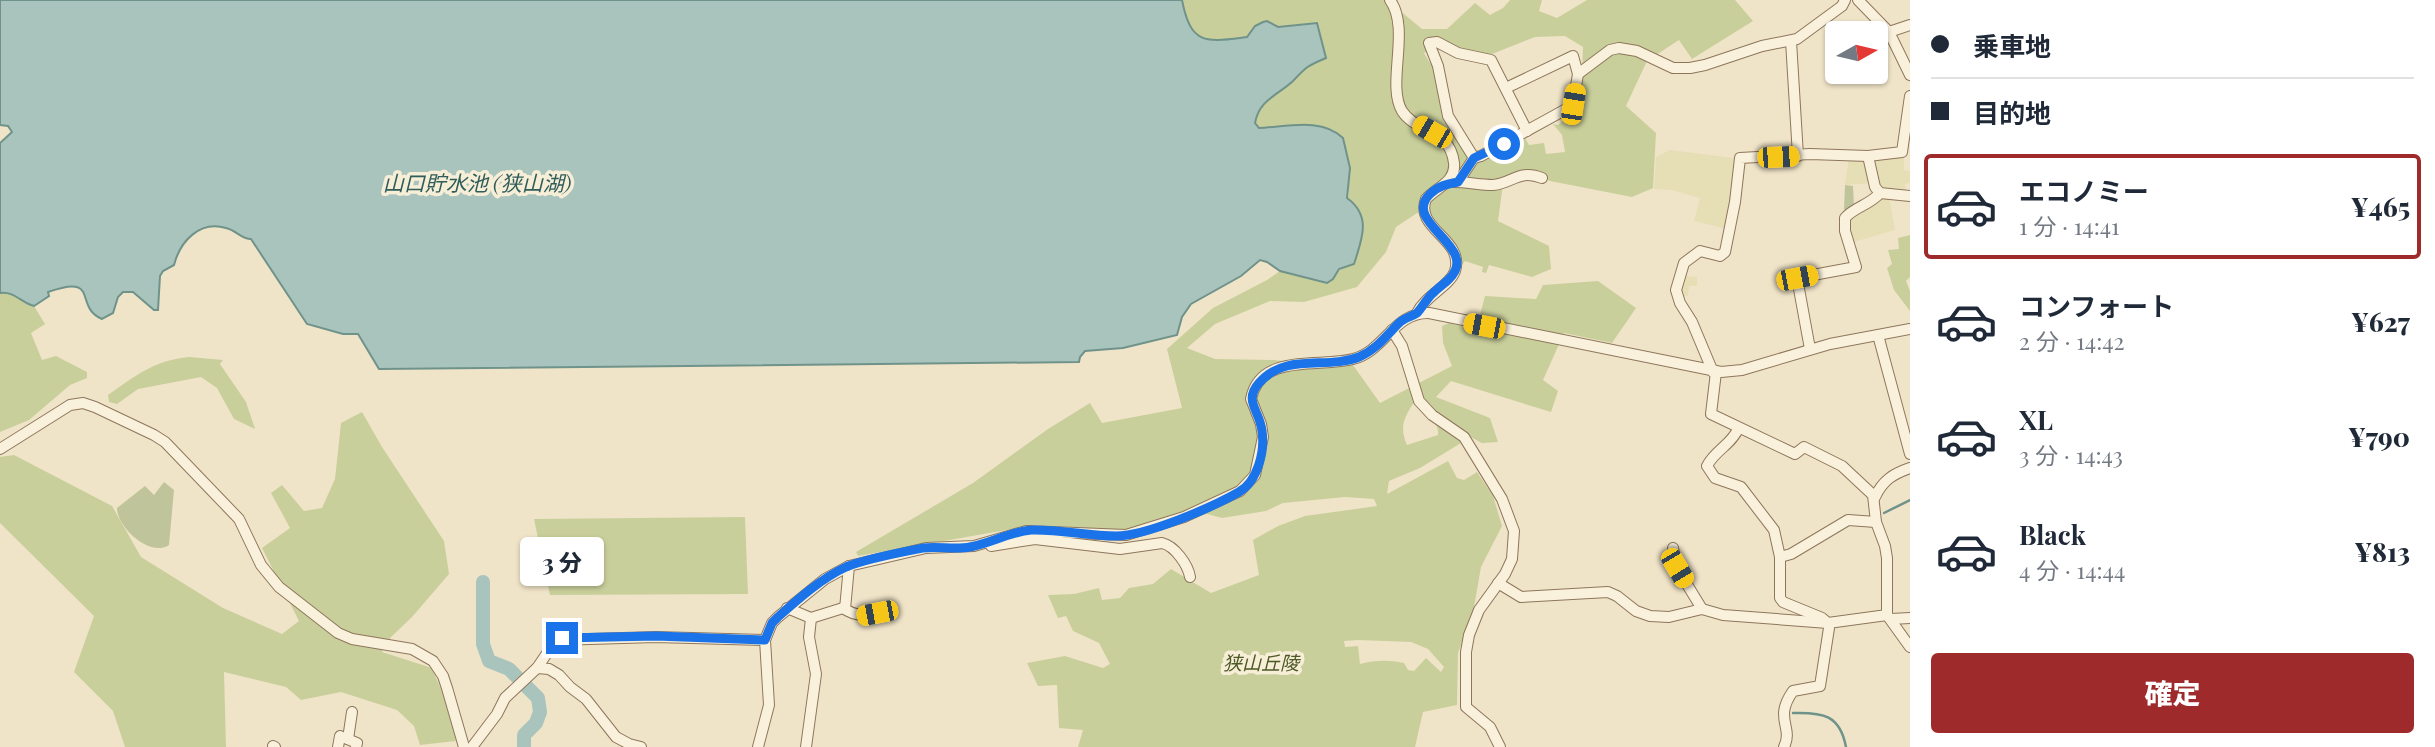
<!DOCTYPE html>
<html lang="ja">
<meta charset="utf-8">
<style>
:root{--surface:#fff;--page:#f2f2f3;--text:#1f2937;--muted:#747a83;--line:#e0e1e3;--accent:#9e2a2b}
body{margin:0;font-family:"Playfair Display","Noto Sans JP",serif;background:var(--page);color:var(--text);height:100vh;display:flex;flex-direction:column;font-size:26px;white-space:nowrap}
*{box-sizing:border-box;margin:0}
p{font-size:23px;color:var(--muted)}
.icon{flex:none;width:38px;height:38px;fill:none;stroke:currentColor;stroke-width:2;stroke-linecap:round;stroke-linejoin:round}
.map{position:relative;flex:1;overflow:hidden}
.drawer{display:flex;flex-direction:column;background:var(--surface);width:525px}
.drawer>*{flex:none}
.banner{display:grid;align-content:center;height:154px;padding:0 21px;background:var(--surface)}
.needle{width:46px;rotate:82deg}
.tools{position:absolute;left:1825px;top:21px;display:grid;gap:14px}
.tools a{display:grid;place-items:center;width:63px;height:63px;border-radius:7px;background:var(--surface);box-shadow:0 2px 5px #0004;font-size:35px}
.end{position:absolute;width:32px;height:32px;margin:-16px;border:9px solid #1a73e8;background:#fff;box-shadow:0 0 0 4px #fff}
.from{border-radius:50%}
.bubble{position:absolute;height:49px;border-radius:7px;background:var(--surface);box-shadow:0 2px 5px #0004;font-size:23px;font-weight:800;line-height:49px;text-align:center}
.car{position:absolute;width:21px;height:42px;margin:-21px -10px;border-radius:9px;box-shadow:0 0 5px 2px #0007;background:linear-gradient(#f5c518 24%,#345 0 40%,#f5c518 0 76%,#345 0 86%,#f5c518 0)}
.banner b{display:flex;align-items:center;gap:24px;height:66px;font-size:26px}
.banner b+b{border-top:2px solid var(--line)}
.banner i{width:18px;height:18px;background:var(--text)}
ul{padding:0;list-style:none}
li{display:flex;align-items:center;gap:21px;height:105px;margin:0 14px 10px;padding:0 7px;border:4px solid transparent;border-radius:7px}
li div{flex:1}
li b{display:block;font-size:26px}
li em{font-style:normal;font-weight:800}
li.selected{border-color:var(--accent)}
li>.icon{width:63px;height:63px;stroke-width:1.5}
.primary-button{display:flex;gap:14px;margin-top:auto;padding:14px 21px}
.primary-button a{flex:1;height:80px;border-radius:7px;background:var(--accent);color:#fff;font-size:28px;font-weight:800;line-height:80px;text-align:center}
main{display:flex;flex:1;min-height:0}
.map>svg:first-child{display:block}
.farmland{fill:#e6deb5}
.green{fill:#c9cf9b;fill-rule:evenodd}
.cemetery{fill:#bfc49a}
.water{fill:#a9c4bc;stroke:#6f938a;stroke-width:2}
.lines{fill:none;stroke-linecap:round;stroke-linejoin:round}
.stream{stroke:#6f938a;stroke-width:2.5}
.river{stroke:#a9c4bc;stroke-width:14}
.minor-casing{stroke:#8d765c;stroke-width:12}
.minor{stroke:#faf1dc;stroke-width:10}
.route{stroke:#1a73e8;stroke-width:9}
.labels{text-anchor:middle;stroke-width:7;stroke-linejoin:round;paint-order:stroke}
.park-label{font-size:19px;font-style:italic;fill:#4d5a26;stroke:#f7eed8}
.water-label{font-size:21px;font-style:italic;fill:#2f5d5a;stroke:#f7eed8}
</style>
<main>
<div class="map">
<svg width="1910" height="747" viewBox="0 0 1910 747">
<rect width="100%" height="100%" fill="#f0e4c8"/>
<g class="farmland">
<path d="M1670,150L1734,158L1736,160L1727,229L1694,221L1700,198L1672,190L1654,189L1656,157Z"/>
<path d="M1904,155V170L1910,171V183L1905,184L1906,193L1883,191L1879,188L1872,162L1874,158Z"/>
<path d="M1849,157L1866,161L1871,183L1845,185Z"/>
<path d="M1883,197H1889L1895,230L1850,243L1848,232L1850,215Z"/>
<path d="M1683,276L1697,277V286H1689L1688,296L1681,295L1680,278Z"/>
</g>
<g class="green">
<path d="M1182,0H1387L1422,29H1447L1475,3L1490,15L1503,8L1510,0H1542L1539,11L1557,18L1587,0H1735L1753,21L1692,59L1679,40L1647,61L1626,106L1656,133L1653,188L1632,197L1550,181L1533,172L1504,177L1498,221L1549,246L1551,269L1532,277L1489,265L1486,273L1482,272L1483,267L1465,261L1458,270L1429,215L1417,213L1396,227L1386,252L1357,287L1304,302L1270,301L1215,324L1187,348L1215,359L1275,360L1321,367L1353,365L1380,403L1452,366L1443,343L1442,326L1449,323L1476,330L1485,296L1536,299L1543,285L1598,281L1636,308L1612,343L1564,333L1543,380L1558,391L1551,412L1451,381L1436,397L1490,418L1498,442L1482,443L1461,432L1454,435L1461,443L1420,468L1389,481L1387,494L1448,461L1457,478L1464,480L1477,472L1493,496L1502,526L1481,567L1474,607L1458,653L1457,705L1423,712L1415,747H1078L1083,730L1059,728L1057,685L1038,686L1027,663L1065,656L1103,668L1110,664L1099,643L1073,631L1066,616L1058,618L1048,595L1074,594L1099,588L1102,600L1120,598L1129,588L1153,584L1171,569L1211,593L1259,575L1253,540L1278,526L1305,516L1377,506L1374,499L1345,497L1283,503L1266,511L1222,518L1207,514L1158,527L1114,534L1035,525L858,556L856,552L973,483L1048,429L1090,403L1102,423L1182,408L1167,349L1213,308L1267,280L1280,271L1327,283L1344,266L1350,168L1337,132C1314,120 1284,127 1259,128L1255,123C1259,103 1274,96 1288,84C1296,77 1300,70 1310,65L1300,24L1278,27L1272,23L1252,30L1248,37C1207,43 1191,46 1182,0ZM1565,36L1583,47L1581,105L1558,125L1553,124L1562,135L1565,152L1546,154L1544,143L1529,145L1524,136L1499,152L1473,150L1460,126L1440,109V80L1424,53L1444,43L1477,60L1535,37ZM1415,401C1424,411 1440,421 1438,435L1407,445C1399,427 1404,417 1415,401ZM1358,640L1411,642L1428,649L1444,667L1441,672L1426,658L1414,671L1408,670L1404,663C1388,660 1376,660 1360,664L1358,646L1345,647L1344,641Z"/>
<path d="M1910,235V277L1906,281L1910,291V311L1894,290L1887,268L1892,264L1888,250L1899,249L1898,238Z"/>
<path d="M10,292L26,304L34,306L45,324L31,333L42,360L56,356L87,372V378L70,385L29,420L0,432V293Z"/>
<path d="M189,357L223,360L220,364L246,402L255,429L234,419L217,388L201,377L138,389L117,404L109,402L108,395C135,376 155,360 189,357Z"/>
<path d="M362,412L382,447L444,541L449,574L412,617L391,637L382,652L432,668L448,706L456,741L420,745L414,726L397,710L341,692L301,700L286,687L224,672L226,747H125L113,711L74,672L94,616L0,523V457L14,455L112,506L141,557L223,608L282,634L299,621L262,548L290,528L271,493L282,485L304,511L322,508L335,479L341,423Z"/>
<path d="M745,517L748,594L550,595L534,519Z"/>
</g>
<g class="cemetery">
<path d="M1845,185L1853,186L1854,207L1844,210Z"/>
<path d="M164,482L174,490L169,545C150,558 117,527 117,508L145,486L154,495Z"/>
</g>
<path class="water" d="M0,0H1182C1191,46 1206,42 1247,37L1255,26L1263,22L1267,21L1278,27L1317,23L1326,58C1307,66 1306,67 1293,81C1278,95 1259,100 1255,123L1259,128C1286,127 1322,117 1343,138L1350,168L1347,198C1372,216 1362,239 1354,264L1339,269L1333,279L1327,283L1280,271L1267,262L1260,260L1241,276L1191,304L1182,317L1177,335L1123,348L1085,351L1080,357L1079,362L379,369L358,334H343L307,324L251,239C241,239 236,230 226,228C199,220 180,242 174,265L163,271L160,276L158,310H154L133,292H123L118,297L113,313L102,319C73,307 101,273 48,292L49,296L34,306C21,303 15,291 0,293V143L12,132L8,126L0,125Z"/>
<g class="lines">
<g class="stream">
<path d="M1884,513L1910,500"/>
<path d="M1793,713C1823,712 1840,715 1846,747"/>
</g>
<path class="river" d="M483,582V644L489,661L509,669L538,698L540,712L536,723L524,735V747"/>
<defs>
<g id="minor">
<path d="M1390,0C1411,29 1386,84 1402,111C1416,133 1450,128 1454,163C1456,182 1437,187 1426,199C1414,229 1465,239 1455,271C1450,286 1425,296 1417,313"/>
<path d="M1858,0L1889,32L1910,75"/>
<path d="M1889,32L1910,25"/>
<path d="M1791,41L1798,156"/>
<path d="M1506,88L1573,56L1578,74"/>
<path d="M1868,156L1875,187L1880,193L1910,196"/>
<path d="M1474,158L1448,116L1438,66L1429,43L1437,42L1458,53L1491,60L1527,131"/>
<path d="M1454,182C1467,182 1480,185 1493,185C1513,183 1519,169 1542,178"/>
<path d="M1458,182L1474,158L1481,156L1570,107L1573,104L1578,74L1610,50L1619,48L1637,51L1673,68H1690L1705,65L1762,46L1797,39L1842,6L1845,0"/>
<path d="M1392,330L1402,346L1419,401L1432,415L1464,437L1502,499L1514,531L1512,559L1505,574L1479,610L1469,635L1466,652V707L1490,727L1500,747"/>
<path d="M1878,335L1910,454"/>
<path d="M1810,349L1797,278L1856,267L1845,231V218C1854,207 1870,205 1880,193"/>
<path d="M1713,372L1692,322L1680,303L1676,290L1684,263L1700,251L1720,256L1725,252L1735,202L1740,158L1810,154L1868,156L1902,152L1910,96"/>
<path d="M1716,372L1711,414L1795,454L1804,447L1842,466L1873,495L1876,522L1885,546L1887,558V615L1910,647"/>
<path d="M1738,429C1732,444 1714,451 1707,466L1715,478L1741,487L1774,530L1780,557V598L1783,602L1822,618L1828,623L1829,628L1820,686L1793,691C1773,719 1794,727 1784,747"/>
<path d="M0,449L70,405L83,403L95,407L154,435L165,442L239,519L261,565L279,587L338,633L352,639L412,649L433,661L443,676L447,688L464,747"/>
<path d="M1875,497C1883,480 1893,474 1910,468"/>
<path d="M991,546L1035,539L1120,549L1162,543C1175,546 1188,565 1190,577"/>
<path d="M1673,548L1677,568L1702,609"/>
<path d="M1780,557L1791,554L1848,520L1876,522"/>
<path d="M1498,583L1521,597L1608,592L1617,596L1636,611L1650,616L1669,617L1702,609L1723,615L1828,623L1887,615"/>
<path d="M787,608L811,618L843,608C857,618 869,615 885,612"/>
<path d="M845,609L849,566"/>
<path d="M1891,619L1910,618"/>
<path d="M537,668L549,669L559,675L570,687L586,699L616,737L629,744L641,747"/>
<path d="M348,739L352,712"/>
<path d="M273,746L275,747"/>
<path d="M338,747L340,736L357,743L356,747"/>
<path d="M472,747L497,714L505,698L537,668L556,640L656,637L765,640"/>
<path d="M758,747L769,705L765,640L772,623L778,617L825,579L849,566L926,548L974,546L1026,531L1126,535L1184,517L1240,491L1255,475L1263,437L1261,424L1251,399C1260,352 1321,368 1353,359C1385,351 1394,312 1429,313L1721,372L1742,370L1830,344L1910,329"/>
<path d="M806,747L816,674L809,637L811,618"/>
</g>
</defs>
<use href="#minor" class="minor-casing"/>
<use href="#minor" class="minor"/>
</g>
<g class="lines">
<path class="route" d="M562,638L656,636L765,640L772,623L778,617C798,599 822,578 846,567C865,559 902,552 923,548C938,546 955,550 970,547C991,543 1010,532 1031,530C1059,529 1088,536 1116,536C1146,536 1213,507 1239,492C1258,481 1265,451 1262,431C1260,411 1243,401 1259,383C1286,352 1326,370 1359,357C1376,350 1386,336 1399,323C1404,318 1411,317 1417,313C1422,308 1427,298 1433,293C1438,288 1444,284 1449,279C1482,247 1400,223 1430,194C1438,186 1447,184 1458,182L1474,158L1504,144"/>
</g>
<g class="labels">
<g class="park-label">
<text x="1261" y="670">狭山丘陵</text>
</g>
<g class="water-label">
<text x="477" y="191">山口貯水池 (狭山湖)</text>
</g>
</g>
</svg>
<div class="tools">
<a><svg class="needle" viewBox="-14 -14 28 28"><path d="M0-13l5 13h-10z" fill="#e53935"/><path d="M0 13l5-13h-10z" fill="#747a83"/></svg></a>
</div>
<i class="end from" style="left:1504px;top:144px"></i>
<i class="end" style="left:562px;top:638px"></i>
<div class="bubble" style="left:520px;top:537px;width:84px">3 分</div>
<i class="car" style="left:1573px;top:104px;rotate:9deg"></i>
<i class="car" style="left:1432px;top:132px;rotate:300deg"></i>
<i class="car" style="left:1778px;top:157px;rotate:88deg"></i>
<i class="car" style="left:1797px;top:278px;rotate:79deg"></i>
<i class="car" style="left:1484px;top:326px;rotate:281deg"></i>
<i class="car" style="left:1677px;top:568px;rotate:149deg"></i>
<i class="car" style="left:877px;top:613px;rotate:259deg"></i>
</div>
<section class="drawer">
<div class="banner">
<b><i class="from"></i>乗車地</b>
<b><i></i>目的地</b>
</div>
<ul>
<li class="selected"><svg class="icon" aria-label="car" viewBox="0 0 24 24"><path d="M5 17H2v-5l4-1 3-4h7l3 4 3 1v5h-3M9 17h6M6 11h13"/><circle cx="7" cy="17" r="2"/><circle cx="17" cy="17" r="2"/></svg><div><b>エコノミー</b><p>1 分 · 14:41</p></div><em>¥465</em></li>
<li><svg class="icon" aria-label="car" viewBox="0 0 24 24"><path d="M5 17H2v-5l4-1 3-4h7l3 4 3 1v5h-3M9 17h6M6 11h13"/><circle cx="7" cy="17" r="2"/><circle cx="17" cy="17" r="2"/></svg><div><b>コンフォート</b><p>2 分 · 14:42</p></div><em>¥627</em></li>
<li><svg class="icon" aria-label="car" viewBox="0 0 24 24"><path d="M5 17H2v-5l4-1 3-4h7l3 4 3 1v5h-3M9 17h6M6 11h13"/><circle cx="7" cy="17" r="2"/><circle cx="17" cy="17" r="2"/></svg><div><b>XL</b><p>3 分 · 14:43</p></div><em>¥790</em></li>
<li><svg class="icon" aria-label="car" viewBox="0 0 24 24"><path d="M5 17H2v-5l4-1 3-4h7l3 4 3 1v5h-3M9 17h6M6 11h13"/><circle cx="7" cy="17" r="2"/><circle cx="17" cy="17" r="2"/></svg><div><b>Black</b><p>4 分 · 14:44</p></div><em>¥813</em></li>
</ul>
<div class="primary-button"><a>確定</a></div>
</section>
</main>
